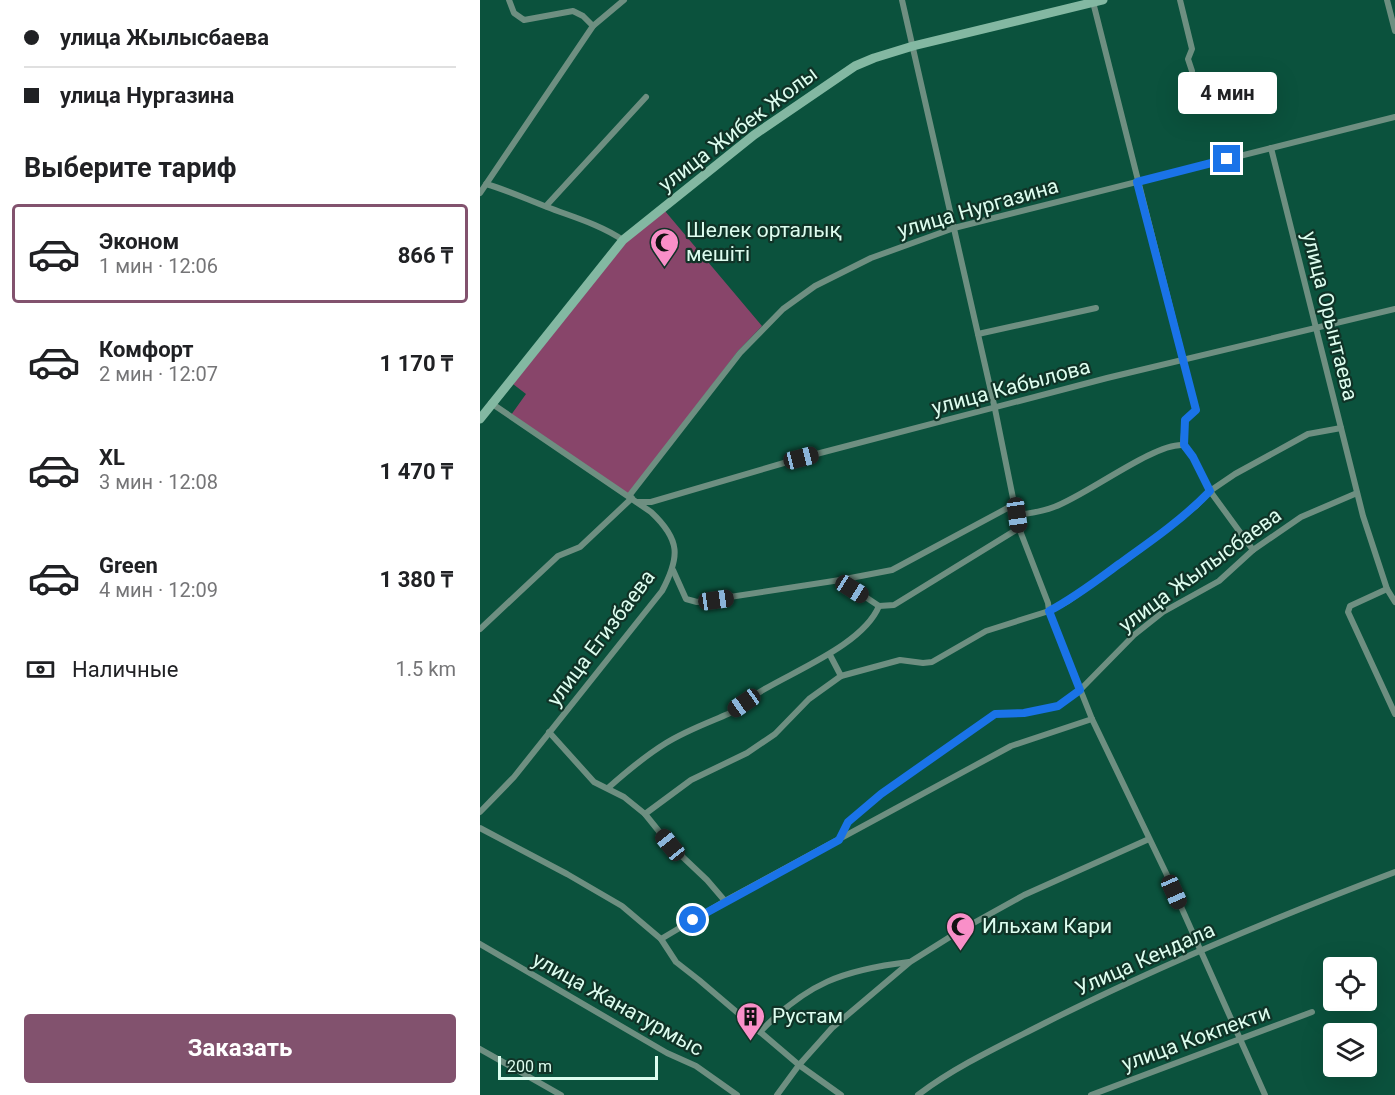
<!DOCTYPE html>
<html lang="ru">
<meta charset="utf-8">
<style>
:root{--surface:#fff;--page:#f2f2f2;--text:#202124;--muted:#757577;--line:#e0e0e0;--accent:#82526e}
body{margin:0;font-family:Roboto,sans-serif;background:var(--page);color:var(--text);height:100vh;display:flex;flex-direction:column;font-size:22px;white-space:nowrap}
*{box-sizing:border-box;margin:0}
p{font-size:20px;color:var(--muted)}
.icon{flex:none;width:33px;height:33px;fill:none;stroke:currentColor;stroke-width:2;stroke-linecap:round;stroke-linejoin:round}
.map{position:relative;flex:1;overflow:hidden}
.details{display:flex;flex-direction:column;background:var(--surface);width:480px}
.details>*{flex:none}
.top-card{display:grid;align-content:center;height:132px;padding:0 24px;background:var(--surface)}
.fabs{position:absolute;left:843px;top:957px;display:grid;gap:12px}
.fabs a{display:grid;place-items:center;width:54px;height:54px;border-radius:6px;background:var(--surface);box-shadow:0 6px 24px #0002;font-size:30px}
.scale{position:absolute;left:18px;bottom:15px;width:160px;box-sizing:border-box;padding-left:6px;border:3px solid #ddfdef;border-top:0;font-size:16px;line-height:21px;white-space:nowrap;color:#ddfdef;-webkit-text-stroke:4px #103327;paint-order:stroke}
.end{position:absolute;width:27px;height:27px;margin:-14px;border:8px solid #1a73e8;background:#fff;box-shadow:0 0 0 3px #fff}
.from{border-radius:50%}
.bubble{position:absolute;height:42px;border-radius:6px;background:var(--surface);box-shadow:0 6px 24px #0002;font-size:20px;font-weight:700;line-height:42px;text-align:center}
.car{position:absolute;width:18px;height:36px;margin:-18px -9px;border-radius:8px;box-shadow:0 0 4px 2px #0007;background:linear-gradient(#222 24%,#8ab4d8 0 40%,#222 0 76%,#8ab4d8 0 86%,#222 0)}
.top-card b{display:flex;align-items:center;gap:21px;height:57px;font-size:22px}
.top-card b+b{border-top:2px solid var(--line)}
.top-card i{width:15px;height:15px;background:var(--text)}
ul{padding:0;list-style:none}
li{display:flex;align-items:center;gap:18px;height:99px;margin:0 12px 9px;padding:0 12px;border:3px solid transparent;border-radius:6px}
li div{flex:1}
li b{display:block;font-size:22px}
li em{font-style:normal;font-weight:700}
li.active{border-color:var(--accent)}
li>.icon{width:54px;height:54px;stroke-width:1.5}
h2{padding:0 24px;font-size:27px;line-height:72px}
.pay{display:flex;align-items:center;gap:15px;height:66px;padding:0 24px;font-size:22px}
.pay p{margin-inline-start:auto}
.primary-button{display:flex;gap:12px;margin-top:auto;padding:12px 24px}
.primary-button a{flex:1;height:69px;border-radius:6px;background:var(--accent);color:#fff;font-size:24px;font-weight:700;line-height:69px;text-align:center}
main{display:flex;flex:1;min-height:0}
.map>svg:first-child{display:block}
.green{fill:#88456a}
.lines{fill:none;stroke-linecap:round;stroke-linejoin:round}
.street{stroke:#6e8f81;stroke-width:6}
.secondary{stroke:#83b8a2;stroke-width:9}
.route{stroke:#1a73e8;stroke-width:8}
.labels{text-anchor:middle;stroke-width:4.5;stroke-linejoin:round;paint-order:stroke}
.street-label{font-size:21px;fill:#ddfdef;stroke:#103327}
.poi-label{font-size:21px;fill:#ddfdef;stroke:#103327;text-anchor:start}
</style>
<main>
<section class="details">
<div class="top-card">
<b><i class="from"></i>улица Жылысбаева</b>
<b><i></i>улица Нургазина</b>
</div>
<h2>Выберите тариф</h2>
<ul>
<li class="active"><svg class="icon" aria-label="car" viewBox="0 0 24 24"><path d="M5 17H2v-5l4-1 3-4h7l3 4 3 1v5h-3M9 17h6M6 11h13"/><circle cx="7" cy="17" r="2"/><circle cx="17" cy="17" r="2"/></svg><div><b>Эконом</b><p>1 мин · 12:06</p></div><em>866 ₸</em></li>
<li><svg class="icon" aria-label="car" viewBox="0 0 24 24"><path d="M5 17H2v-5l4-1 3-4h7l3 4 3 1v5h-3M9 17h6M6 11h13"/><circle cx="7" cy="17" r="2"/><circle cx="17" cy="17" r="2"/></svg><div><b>Комфорт</b><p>2 мин · 12:07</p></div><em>1 170 ₸</em></li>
<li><svg class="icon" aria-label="car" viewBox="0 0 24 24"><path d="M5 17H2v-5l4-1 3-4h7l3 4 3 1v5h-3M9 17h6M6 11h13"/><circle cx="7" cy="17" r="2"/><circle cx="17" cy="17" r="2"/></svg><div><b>XL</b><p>3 мин · 12:08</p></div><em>1 470 ₸</em></li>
<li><svg class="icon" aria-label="car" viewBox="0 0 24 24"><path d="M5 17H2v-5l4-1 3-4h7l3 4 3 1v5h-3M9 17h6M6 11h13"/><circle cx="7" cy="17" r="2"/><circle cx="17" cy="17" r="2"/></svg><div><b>Green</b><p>4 мин · 12:09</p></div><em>1 380 ₸</em></li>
</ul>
<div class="pay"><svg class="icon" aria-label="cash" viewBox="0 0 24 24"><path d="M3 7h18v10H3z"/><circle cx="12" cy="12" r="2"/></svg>Наличные<p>1.5 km</p></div>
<div class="primary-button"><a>Заказать</a></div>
</section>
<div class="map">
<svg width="915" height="1095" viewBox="0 0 915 1095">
<rect width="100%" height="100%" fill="#0b523d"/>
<path class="green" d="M185,211L282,326L258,351L148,495L31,415L46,394L33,384L146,242Z"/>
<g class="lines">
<g class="street">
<path d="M29,0L34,13L44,20L93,11L103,16L113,26"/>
<path d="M422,0L515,409L539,528L568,603L569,611L612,719L686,873L785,1095"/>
<path d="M700,0L712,49L708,59L712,71"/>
<path d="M907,0L915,31"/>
<path d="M613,2L716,410L705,420L703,445L713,457L730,491L773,550"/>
<path d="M791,148L883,516L907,589L915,602"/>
<path d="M6,184C27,190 46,199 67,207C93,217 119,224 143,240"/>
<path d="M0,193L113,26L144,0"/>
<path d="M66,206L166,97"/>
<path d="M498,334L616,308"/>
<path d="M149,496L260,353L303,309L335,286L391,258L474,228L915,117"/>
<path d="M157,502H171L321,458L627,378L915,309"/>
<path d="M538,515C550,513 562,512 574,507C607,495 674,443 703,445"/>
<path d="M193,570L206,599L217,602L360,580L399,606L414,605L539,528"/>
<path d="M360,580L412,570L535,504"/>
<path d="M907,589L870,606L868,612L915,714"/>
<path d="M0,629L78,556L100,547L152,498"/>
<path d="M350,655L361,676"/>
<path d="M69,732L114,782L144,797L165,814L190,845L227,880L245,901"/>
<path d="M128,788C146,772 165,756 186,743C205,731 227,723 248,714C259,709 268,699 278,693C313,671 383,645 399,606"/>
<path d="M0,812L34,777L182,591C200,557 201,540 171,512L11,403"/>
<path d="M165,814L211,780L267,753L295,734L329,699L361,676L420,660L443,663L452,662L506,631L569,611L588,601L662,548L716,506L730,491L755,474L828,434L861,428"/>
<path d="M0,828L87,874L142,906L181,939L196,962L219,980L319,1065L361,1095"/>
<path d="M359,840L368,822L401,794L515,714L545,713L578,706L600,690L654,635L683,612L739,581L773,550L821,517L877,493"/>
<path d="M181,939L245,901L531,746L612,719"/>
<path d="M0,944L187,1053L216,1066L257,1095"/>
<path d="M280,1032C327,983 363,970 429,962"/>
<path d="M0,1049L81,1095"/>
<path d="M297,1095L319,1065L352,1028L430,962L481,930L544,895L669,839"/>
<path d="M438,1095C476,1066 522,1045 565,1023C678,966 796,917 915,872"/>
<path d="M611,1095L832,1012"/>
</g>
<path class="secondary" d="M0,419L143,240L274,135L375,66L394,58L433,46L623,0"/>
</g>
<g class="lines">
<path class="route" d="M213,920L359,840L368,822L401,794L515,714L544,713L578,706L600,690L569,611C594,598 616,581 639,564C670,542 703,519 730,491L713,457L704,445L705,420L716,410L657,182L747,159"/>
</g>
<defs>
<symbol id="mosque-pin" viewBox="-11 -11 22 30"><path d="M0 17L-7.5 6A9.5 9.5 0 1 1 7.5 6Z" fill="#f98fc8" stroke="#103327"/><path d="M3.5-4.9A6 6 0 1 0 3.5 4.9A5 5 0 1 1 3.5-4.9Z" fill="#111"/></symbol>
<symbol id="building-pin" viewBox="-11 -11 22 30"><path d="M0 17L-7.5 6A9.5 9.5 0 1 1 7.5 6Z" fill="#f98fc8" stroke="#103327"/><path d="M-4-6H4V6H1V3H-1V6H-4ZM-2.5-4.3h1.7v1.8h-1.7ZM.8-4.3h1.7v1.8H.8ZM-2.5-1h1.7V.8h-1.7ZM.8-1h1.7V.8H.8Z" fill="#111"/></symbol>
</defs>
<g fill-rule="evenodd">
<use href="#mosque-pin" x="168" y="226" width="33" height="45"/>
<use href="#mosque-pin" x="464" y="910" width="33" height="45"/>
<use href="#building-pin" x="254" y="1000" width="33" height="45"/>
</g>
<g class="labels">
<g class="street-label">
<text transform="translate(258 129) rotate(-37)" y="7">улица Жибек Жолы</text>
<text transform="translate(498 208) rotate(-16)" y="7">улица Нургазина</text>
<text transform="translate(850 316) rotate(76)" y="7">улица Орынтаева</text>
<text transform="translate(531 387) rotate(-15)" y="7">улица Кабылова</text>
<text transform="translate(720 570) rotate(-36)" y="7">улица Жылысбаева</text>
<text transform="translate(121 638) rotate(-53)" y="7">улица Егизбаева</text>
<text transform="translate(665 959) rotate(-24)" y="7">Улица Кендала</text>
<text transform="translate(138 1004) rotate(29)" y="7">улица Жанатурмыс</text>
<text transform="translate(716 1038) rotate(-20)" y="7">улица Кокпекти</text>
</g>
<g class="poi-label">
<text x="206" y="237">Шелек орталық<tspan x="206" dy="24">мешіті</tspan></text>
<text x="502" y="933">Ильхам Кари</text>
<text x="292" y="1023">Рустам</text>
</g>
</g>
</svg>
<div class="fabs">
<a><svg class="icon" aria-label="locate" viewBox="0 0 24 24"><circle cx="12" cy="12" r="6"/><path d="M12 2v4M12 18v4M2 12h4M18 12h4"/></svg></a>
<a><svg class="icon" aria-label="layers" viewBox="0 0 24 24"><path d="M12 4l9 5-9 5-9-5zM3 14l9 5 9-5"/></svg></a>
</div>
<div class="scale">200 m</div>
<i class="end from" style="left:213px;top:920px"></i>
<i class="end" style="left:747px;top:159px"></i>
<div class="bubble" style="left:698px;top:72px;width:99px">4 мин</div>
<i class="car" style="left:321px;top:458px;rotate:76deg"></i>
<i class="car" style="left:537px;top:515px;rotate:172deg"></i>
<i class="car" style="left:372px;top:589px;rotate:122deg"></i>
<i class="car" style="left:236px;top:600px;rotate:82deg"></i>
<i class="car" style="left:264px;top:703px;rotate:235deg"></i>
<i class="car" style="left:190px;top:845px;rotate:321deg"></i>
<i class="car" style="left:694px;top:892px;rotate:156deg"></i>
</div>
</main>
